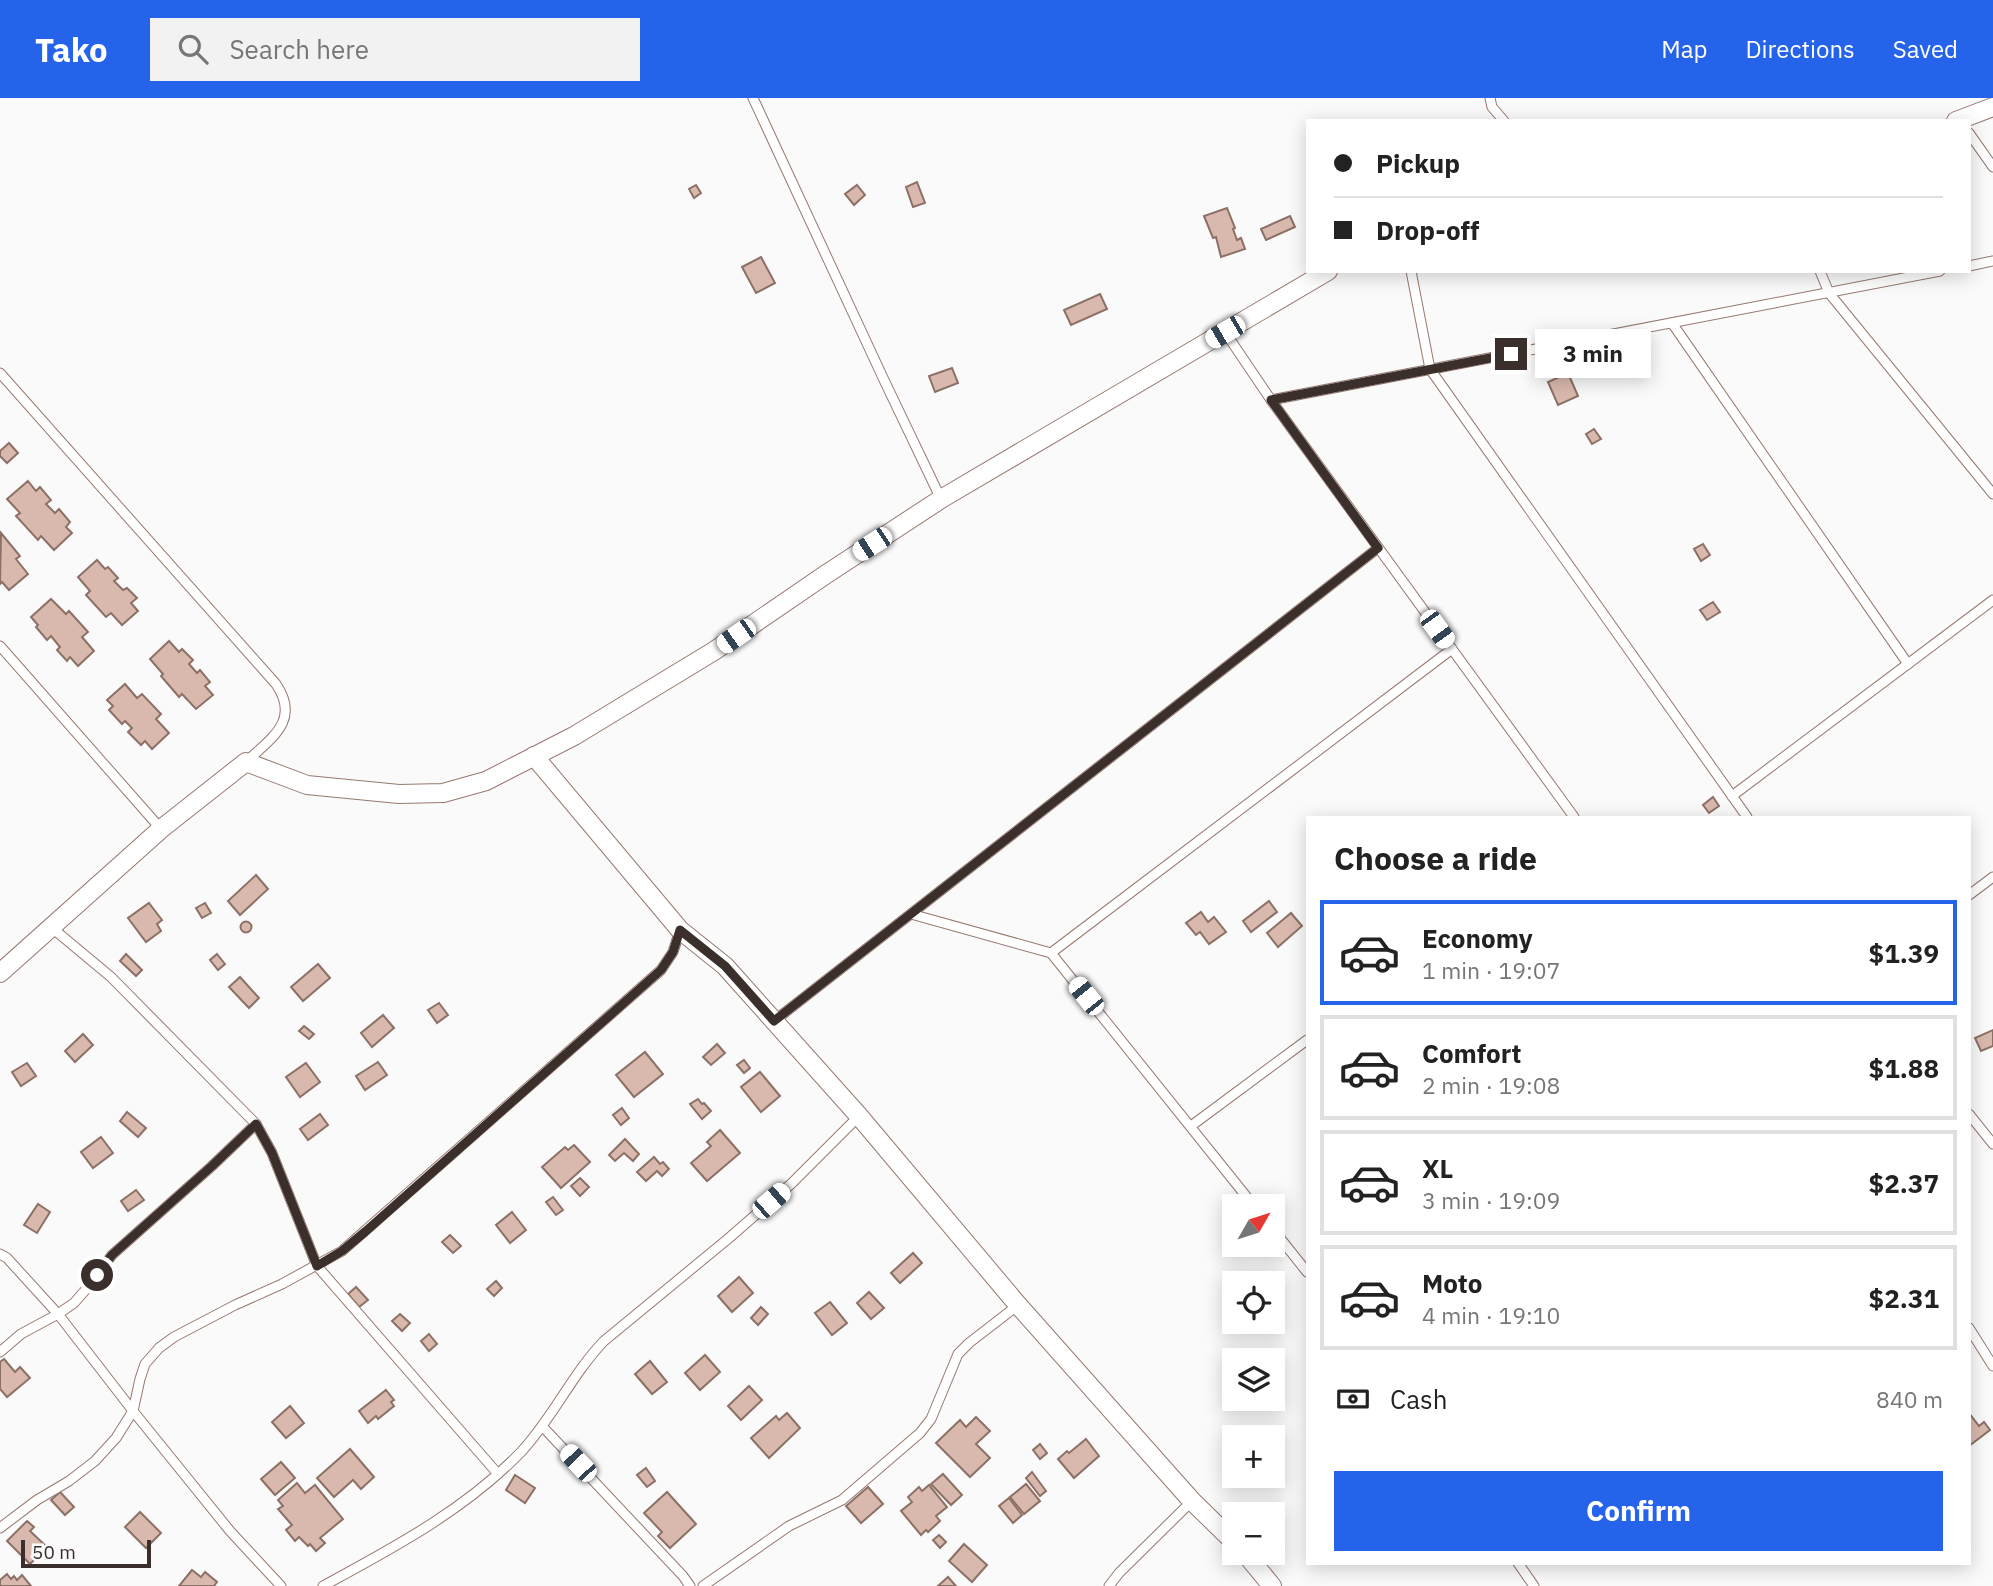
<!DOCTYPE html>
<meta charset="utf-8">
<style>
:root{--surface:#fff;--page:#f2f2f2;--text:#222;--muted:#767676;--line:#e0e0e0;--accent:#2563eb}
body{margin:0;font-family:"IBM Plex Sans",sans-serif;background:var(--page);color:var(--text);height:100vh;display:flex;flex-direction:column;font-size:26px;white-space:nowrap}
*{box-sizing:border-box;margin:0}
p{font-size:23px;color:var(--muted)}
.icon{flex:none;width:38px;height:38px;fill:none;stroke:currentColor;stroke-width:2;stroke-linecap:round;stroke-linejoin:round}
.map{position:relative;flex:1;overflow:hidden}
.details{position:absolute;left:1306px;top:718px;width:665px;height:749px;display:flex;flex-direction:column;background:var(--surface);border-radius:0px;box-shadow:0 4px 18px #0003}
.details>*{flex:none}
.guide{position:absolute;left:1306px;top:21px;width:665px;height:154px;border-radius:0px;box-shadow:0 4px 18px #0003;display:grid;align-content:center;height:154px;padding:0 28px;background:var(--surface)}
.needle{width:46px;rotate:51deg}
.buttons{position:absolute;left:1222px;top:1096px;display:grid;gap:14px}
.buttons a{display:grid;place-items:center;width:63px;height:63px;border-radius:0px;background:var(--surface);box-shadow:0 4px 18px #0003;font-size:35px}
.scale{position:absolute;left:21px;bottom:18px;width:130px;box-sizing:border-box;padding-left:7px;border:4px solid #3b2f2b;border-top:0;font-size:19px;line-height:24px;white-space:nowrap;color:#3b2f2b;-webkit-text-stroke:5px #fafafa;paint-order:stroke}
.end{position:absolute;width:32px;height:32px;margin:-16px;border:9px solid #3b2f2b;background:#fff;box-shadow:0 0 0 4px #fff}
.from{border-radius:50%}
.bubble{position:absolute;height:49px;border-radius:0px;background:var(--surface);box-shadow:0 4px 18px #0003;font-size:23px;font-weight:700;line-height:49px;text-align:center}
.car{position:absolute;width:21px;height:42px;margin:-21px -10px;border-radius:9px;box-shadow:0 0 5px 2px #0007;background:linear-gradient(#fff 24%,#345 0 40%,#fff 0 76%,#345 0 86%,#fff 0)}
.guide b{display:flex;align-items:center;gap:24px;height:66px;font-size:26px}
.guide b+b{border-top:2px solid var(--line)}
.guide i{width:18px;height:18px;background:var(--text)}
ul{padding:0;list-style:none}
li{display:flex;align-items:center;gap:21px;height:105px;margin:0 14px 10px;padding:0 14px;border:4px solid var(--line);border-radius:0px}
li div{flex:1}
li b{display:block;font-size:26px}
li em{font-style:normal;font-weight:700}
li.current{border-color:var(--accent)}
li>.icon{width:63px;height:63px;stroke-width:1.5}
h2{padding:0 28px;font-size:32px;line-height:84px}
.pay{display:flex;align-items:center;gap:18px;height:77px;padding:0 28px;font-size:26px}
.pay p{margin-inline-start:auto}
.action{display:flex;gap:14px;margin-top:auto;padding:14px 28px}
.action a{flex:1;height:80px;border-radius:0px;background:var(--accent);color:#fff;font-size:28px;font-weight:700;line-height:80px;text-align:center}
header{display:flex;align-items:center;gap:42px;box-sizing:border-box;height:98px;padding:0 35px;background:var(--accent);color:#fff}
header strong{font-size:33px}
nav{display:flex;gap:38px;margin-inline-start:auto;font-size:24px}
.search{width:490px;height:63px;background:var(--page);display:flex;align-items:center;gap:18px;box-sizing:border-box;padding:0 24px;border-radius:0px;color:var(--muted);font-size:26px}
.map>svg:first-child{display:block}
.building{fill:#d9b9ae;stroke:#8c7066;stroke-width:2}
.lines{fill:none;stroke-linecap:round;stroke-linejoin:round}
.service-casing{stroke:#96796f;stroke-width:11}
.minor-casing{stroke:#96796f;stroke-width:20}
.service{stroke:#fff;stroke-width:9}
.minor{stroke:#fff;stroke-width:18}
.route{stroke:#3b2f2b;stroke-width:9}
</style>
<header>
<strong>Tako</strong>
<div class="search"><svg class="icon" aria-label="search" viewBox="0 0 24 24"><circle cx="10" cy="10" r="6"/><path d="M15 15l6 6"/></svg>Search here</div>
<nav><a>Map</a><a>Directions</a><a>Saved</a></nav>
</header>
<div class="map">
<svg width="1993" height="1488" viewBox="0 0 1993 1488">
<rect width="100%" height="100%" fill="#fafafa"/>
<g class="building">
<path d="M917,84L925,105L913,109L906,89Z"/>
<path d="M696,87L701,95L694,100L689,91Z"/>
<path d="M857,87L865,97L854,107L845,96Z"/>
<path d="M1227,110L1235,130L1233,131L1237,142L1241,140L1245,151L1221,159L1216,139L1213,140L1204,118Z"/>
<path d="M1290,118L1295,129L1266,142L1261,131Z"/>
<path d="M761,159L775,185L756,195L742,169Z"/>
<path d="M1100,196L1107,211L1071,227L1064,212Z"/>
<path d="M952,270L958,285L935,294L929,278Z"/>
<path d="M1568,275L1578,298L1558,307L1548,284Z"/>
<path d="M1594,331L1601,341L1592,346L1586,336Z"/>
<path d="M9,345L18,355L7,365L0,358V353Z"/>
<path d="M28,383L36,393L40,389L51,402L46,406L55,415L59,411L70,424L66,429L72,435L54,452L41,438L38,442L16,418L20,415L7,401Z"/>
<path d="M1,435L20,458L16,461L28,476L9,492L2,484L0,486Z"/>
<path d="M1703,446L1710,457L1701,463L1694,451Z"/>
<path d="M97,462L105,471L108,469L118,480L114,483L123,492L127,490L137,500L131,505L138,513L122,527L111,515L106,519L86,497L90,493L78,479Z"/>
<path d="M51,501L66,516L69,513L88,534L82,539L94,553L78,568L70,559L67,563L57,552L60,549L51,538L47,542L36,529L38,527L31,519Z"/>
<path d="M1713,504L1720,514L1707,522L1700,512Z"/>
<path d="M169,543L179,554L182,551L193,562L189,566L197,575L200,572L210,584L205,588L213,597L196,611L182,596L179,599L161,578L163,576L150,561Z"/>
<path d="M125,586L137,600L142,596L161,616L156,621L169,635L152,651L145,643L141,647L128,634L132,630L125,623L122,626L109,612L113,608L107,602Z"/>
<path d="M1713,699L1719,708L1709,715L1703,707Z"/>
<path d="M256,777L268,791L240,817L228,803Z"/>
<path d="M1269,803L1277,814L1251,834L1243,823Z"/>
<path d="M149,805L162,822L157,826L161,833L146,844L128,820Z"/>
<path d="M205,805L211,815L202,820L196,810Z"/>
<path d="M1201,814L1208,824L1214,819L1226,834L1209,846L1200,834L1196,837L1186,825Z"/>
<path d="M1291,815L1302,828L1278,849L1267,835Z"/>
<circle cx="246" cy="829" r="5.5"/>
<path d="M126,856L142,872L136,878L120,863Z"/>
<path d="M217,856L225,866L218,872L210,862Z"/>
<path d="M318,866L330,880L303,903L291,889Z"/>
<path d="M240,879L259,900L249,910L229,889Z"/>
<path d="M439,905L448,917L437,925L428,912Z"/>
<path d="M383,917L394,930L372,949L361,935Z"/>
<path d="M304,928L314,936L309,941L299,933Z"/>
<path d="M1993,932V948L1981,953L1975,940Z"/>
<path d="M83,936L93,947L75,964L65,953Z"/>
<path d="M717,946L725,955L711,967L703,959Z"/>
<path d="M645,954L663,976L634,999L616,977Z"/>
<path d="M744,962L750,970L744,975L737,967Z"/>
<path d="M378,964L387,977L365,992L356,978Z"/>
<path d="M27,965L36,978L21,988L12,974Z"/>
<path d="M306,965L320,984L300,999L286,979Z"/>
<path d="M760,974L780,998L761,1014L741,989Z"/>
<path d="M698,1001L702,1006L704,1005L711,1013L702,1021L690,1006Z"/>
<path d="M622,1010L629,1020L621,1027L613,1017Z"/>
<path d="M127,1014L146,1030L138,1039L120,1023Z"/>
<path d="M320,1016L328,1027L308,1042L300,1031Z"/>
<path d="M720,1032L740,1055L707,1083L691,1065L711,1048L707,1044Z"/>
<path d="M101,1039L113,1055L93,1070L81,1054Z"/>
<path d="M625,1041L639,1056L633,1063L624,1055L615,1063L609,1057Z"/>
<path d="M574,1047L590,1064L561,1090L542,1069L565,1049L568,1052Z"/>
<path d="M654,1059L660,1066L663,1064L669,1071L662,1078L657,1073L646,1083L637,1074Z"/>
<path d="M580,1080L589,1089L580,1098L571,1088Z"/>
<path d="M136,1092L144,1102L128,1113L121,1103Z"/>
<path d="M553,1099L563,1112L556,1117L546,1104Z"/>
<path d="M38,1106L50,1114L37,1135L24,1127Z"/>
<path d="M512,1114L526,1132L510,1145L496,1127Z"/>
<path d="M450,1137L461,1148L453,1155L442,1144Z"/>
<path d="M913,1155L922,1165L900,1185L891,1175Z"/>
<path d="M739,1179L753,1195L732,1214L718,1198Z"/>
<path d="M496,1183L502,1190L494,1198L487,1191Z"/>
<path d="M356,1189L368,1202L359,1209L348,1196Z"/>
<path d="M869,1194L884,1210L871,1221L857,1205Z"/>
<path d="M830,1204L847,1225L832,1237L815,1215Z"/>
<path d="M761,1209L768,1216L758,1227L751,1220Z"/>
<path d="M400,1216L410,1225L402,1233L392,1223Z"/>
<path d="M429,1236L437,1246L429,1253L421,1243Z"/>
<path d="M705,1257L720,1274L700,1292L685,1275Z"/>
<path d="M4,1261L15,1274L20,1269L30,1280L7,1299L0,1291V1264Z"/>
<path d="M650,1263L667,1284L652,1296L635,1276Z"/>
<path d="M749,1288L762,1302L741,1322L728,1308Z"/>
<path d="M386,1292L394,1302L391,1304L394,1308L378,1321L376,1318L368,1325L359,1313Z"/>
<path d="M290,1308L304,1325L286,1340L272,1324Z"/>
<path d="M787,1315L800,1330L769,1360L751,1340L776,1318L779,1322Z"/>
<path d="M1969,1315L1979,1328L1984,1324L1990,1332L1969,1348Z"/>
<path d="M976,1319L990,1333L976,1346L990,1360L970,1379L936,1345L960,1322L966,1329Z"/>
<path d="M1086,1341L1099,1358L1074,1380L1058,1361L1067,1353L1069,1355Z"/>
<path d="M1040,1346L1047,1355L1040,1361L1033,1352Z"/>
<path d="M350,1351L374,1379L361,1391L353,1382L334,1399L317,1380Z"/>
<path d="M281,1364L295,1380L275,1397L261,1381Z"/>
<path d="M646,1370L655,1383L647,1389L637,1377Z"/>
<path d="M1032,1374L1046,1393L1040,1398L1026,1380Z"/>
<path d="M943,1376L962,1397L951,1407L931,1386Z"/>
<path d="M515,1377L535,1390L525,1405L506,1392Z"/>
<path d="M297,1385L305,1395L315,1387L343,1421L320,1440L325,1445L316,1453L310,1446L308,1448L299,1439L295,1443L286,1432L292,1427L278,1411L283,1408L278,1402Z"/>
<path d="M1026,1386L1040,1403L1024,1416L1010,1399Z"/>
<path d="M929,1387L947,1409L936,1418L940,1423L928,1434L926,1432L921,1437L901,1413L912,1404L908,1399L919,1389L922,1393Z"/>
<path d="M868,1389L883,1406L861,1425L846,1408Z"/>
<path d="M60,1394L74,1409L65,1417L51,1402Z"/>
<path d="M667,1394L696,1426L670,1450L658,1438L662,1434L644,1415Z"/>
<path d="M1009,1400L1022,1417L1013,1425L999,1408Z"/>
<path d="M140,1414L161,1435L146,1450L125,1429Z"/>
<path d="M27,1423L34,1429L30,1433L47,1449L30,1466L7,1443Z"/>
<path d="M939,1437L946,1444L940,1450L933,1442Z"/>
<path d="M964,1446L987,1467L972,1484L949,1463Z"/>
<path d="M192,1472L201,1479L205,1474L217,1484L214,1488H179Z"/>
<path d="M7,1476L11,1481L14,1478L17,1482L22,1477L31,1488H0V1482Z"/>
<path d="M948,1479L956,1488H938Z"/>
</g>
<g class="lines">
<defs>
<g id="service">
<path d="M753,0L884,282L941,401"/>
<path d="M1490,0L1492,9L1504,23"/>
<path d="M1969,35L1993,69"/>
<path d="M1969,168L1993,163"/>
<path d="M1411,173L1430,271L1747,719"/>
<path d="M1820,173L1829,195L1993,396"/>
<path d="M1672,225L1908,566"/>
<path d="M1225,234L1271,302L1574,719"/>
<path d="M0,275L276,586C301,623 271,640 246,664"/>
<path d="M1271,302L1940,173"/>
<path d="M0,548L161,731"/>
<path d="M1732,698L1993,502"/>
<path d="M1969,797L1993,779"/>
<path d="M911,816L1051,855L1254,1108"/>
<path d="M51,829L111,879L256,1026L272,1055L317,1168L498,1376"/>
<path d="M1051,855L1452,551"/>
<path d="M774,923L1378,450"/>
<path d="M1969,1016L1993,1046"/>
<path d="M1191,1028L1307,942"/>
<path d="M1272,1130L1307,1174"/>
<path d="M0,1156L7,1160L58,1216L133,1313L230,1433L281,1488"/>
<path d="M1969,1230L1993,1268"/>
<path d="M0,1254L21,1236L58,1216L74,1205L88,1189L112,1157L212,1068L256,1026"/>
<path d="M542,1328L683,1478L690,1488"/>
<path d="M0,1430L37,1402L69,1383L95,1363L116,1340L133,1313L140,1281L145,1266L159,1250L174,1239L235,1207L282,1186L342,1153L661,872L673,854L680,832"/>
<path d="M1518,1465L1534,1488"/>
<path d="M323,1488C393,1450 465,1412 521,1354C553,1320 572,1276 604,1243L729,1140L792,1085L859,1018"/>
<path d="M703,1488L789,1428L842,1402L920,1335L931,1321L958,1256L969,1245L1018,1207"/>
<path d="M1109,1488L1119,1475L1192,1403"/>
</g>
<g id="minor">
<path d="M1956,23L1993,9"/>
<path d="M534,658L680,832L725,868L859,1018L1018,1207L1192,1403L1234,1444"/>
<path d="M0,875L161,731L246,664L307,687L399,696L443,695L486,683L574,638L714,553L825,477L941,401L1328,173"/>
<path d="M1244,1454L1272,1488"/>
</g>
</defs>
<use href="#service" class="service-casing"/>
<use href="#minor" class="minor-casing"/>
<use href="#service" class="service"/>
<use href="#minor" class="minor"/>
</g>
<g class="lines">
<path class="route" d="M97,1177L112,1157L212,1068L256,1026L272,1055L317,1168L342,1153L366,1133L661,872L673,854L680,832L725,868L774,923L1378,450L1271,302L1511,256"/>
</g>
</svg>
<div class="buttons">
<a><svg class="needle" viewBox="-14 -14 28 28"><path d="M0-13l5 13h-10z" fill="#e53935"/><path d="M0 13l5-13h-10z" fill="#767676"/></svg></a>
<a><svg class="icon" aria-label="locate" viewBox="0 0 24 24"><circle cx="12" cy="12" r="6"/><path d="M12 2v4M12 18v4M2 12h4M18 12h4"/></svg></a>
<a><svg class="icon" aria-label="layers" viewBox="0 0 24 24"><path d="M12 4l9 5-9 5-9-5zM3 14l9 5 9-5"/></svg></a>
<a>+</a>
<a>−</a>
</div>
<div class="scale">50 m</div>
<i class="end from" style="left:97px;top:1177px"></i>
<i class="end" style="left:1511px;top:256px"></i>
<div class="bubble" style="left:1535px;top:231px;width:116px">3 min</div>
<i class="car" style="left:1225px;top:234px;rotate:240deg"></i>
<i class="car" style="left:872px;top:446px;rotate:237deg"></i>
<i class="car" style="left:1437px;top:531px;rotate:144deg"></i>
<i class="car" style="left:736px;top:538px;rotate:235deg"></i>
<i class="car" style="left:1086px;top:898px;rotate:321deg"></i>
<i class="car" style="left:771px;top:1103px;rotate:49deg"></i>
<i class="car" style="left:578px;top:1365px;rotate:317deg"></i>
<div class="guide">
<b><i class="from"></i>Pickup</b>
<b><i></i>Drop-off</b>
</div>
<section class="details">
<h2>Choose a ride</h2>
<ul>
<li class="current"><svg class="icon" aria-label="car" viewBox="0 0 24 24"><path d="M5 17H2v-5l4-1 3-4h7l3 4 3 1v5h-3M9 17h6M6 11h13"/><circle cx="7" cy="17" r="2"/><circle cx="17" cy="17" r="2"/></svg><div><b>Economy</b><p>1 min · 19:07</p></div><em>$1.39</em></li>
<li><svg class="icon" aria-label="car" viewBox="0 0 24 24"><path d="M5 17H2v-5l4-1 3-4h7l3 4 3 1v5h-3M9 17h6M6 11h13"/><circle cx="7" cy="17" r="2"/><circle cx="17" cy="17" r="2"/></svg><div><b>Comfort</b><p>2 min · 19:08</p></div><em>$1.88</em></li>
<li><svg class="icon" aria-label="car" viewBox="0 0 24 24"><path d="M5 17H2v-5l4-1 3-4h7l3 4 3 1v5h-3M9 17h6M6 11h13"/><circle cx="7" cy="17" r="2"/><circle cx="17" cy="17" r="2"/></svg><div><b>XL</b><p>3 min · 19:09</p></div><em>$2.37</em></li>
<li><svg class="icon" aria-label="car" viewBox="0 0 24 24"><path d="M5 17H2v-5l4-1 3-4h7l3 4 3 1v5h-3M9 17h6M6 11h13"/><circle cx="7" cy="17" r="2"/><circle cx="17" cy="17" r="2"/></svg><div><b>Moto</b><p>4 min · 19:10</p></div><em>$2.31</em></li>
</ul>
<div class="pay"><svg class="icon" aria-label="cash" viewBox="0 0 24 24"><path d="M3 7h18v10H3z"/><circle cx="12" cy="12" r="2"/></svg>Cash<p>840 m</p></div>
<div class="action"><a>Confirm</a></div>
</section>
</div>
